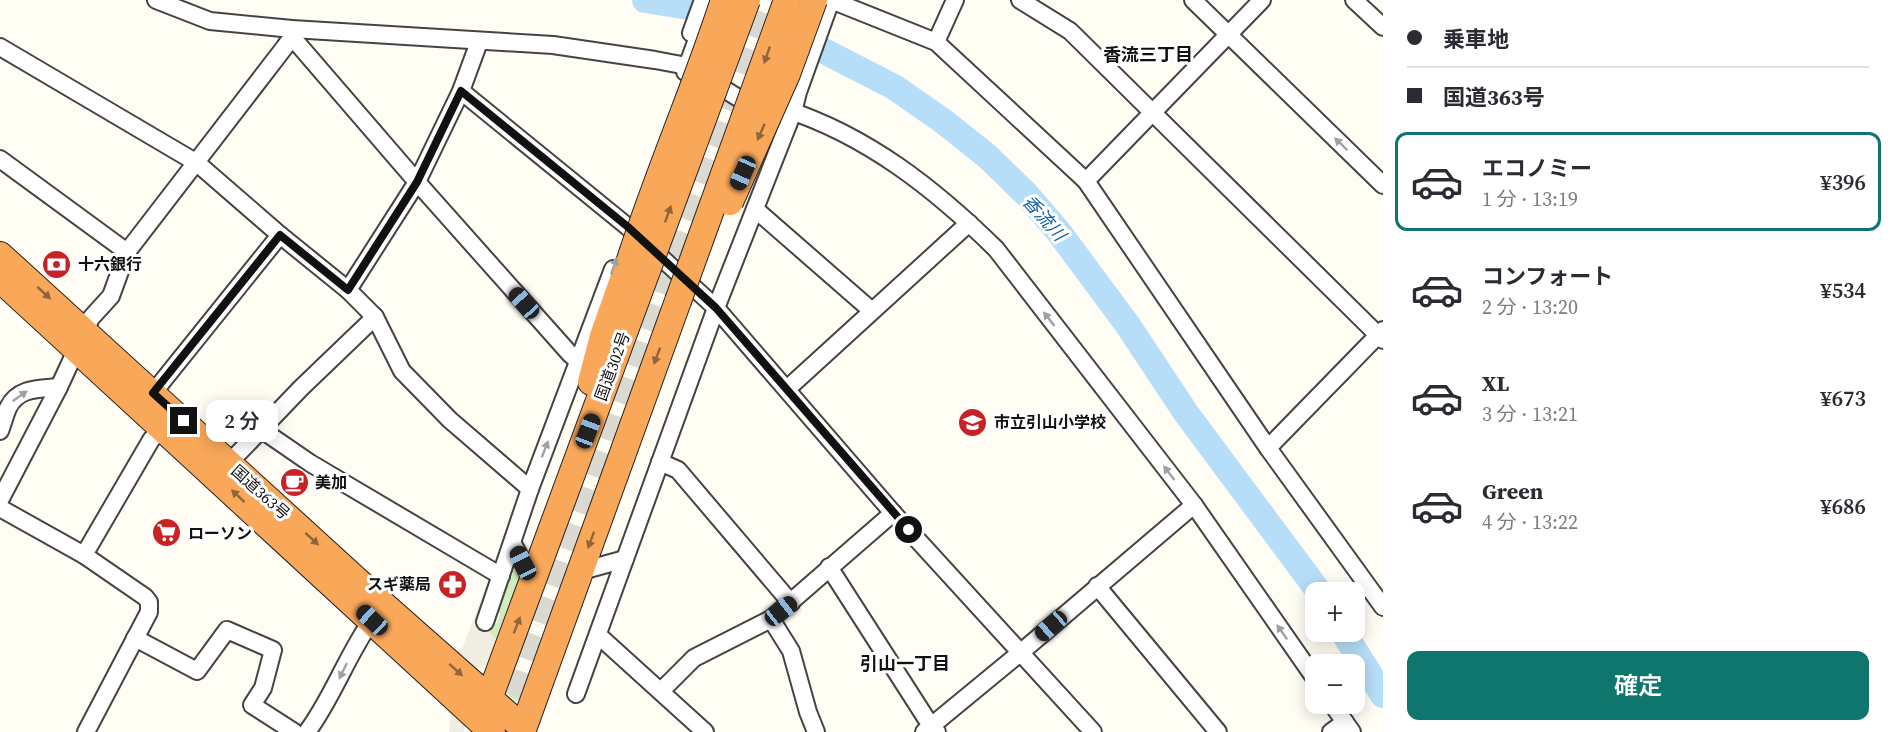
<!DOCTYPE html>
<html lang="ja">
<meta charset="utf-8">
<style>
:root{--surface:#fff;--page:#f2f2f3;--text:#2b2b33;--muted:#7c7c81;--line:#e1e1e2;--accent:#0f766e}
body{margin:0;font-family:"Source Serif 4","Noto Sans JP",serif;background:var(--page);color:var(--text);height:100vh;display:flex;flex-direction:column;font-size:22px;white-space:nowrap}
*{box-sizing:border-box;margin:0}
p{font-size:20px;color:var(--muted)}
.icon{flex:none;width:33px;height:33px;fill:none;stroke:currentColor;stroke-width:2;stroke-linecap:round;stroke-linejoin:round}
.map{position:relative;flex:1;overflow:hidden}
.details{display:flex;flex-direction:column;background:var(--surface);width:510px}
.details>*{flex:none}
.guide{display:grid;align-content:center;height:132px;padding:0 24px;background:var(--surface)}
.controls{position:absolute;left:1305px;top:582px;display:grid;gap:12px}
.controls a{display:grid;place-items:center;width:60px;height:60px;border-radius:12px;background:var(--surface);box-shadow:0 3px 15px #0003;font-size:30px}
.end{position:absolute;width:27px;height:27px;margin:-14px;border:8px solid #111;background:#fff;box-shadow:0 0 0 3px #fff}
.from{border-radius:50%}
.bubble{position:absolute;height:42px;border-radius:12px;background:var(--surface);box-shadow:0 3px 15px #0003;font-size:20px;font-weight:600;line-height:42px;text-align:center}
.car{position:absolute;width:18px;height:36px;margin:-18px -9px;border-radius:8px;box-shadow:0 0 4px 2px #0007;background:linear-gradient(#222 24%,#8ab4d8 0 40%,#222 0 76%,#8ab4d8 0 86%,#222 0)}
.guide b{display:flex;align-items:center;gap:21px;height:57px;font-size:22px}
.guide b+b{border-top:2px solid var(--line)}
.guide i{width:15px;height:15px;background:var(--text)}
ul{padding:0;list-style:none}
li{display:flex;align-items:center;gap:18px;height:99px;margin:0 12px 9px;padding:0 12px;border:3px solid transparent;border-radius:12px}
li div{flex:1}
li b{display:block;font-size:22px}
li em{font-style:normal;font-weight:600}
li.active{border-color:var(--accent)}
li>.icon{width:54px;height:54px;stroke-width:1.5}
.primary-button{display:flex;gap:12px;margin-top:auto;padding:12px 24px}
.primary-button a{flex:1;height:69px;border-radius:12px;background:var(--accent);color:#fff;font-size:24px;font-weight:600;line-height:69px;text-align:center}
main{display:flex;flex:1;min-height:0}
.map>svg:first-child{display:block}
.green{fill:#d3ecbb}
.plaza{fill:#f1ede1;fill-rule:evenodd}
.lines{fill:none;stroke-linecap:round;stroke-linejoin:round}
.river{stroke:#b7def8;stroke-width:26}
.highway-tunnel{stroke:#dbdad2;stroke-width:26;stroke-dasharray:26 13;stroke-linecap:butt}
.minor-casing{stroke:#444;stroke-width:20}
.highway-casing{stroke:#222;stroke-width:28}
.minor{stroke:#fff;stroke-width:16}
.highway{stroke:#f9a759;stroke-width:26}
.highway-bridge-casing{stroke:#222;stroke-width:28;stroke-linecap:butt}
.highway-bridge{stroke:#f9a759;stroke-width:26}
.oneway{fill:#916439}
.oneway2{fill:#a0a0a0}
.route{stroke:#111;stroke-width:8}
.labels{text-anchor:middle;stroke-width:6;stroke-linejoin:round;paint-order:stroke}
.poi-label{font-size:16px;font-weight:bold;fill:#111;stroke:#fff;text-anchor:start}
.street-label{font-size:16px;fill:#111;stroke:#fff}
.neighbourhood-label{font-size:18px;font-weight:bold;fill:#111;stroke:#fff}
.water-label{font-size:18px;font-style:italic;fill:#1462a9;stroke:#fff}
</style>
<main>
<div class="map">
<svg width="1383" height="732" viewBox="0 0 1383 732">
<rect width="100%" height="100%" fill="#fffdf4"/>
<g class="green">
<path d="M513,570H517L524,576L504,648L488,631L491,622L497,623L500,613L495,611L510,573Z"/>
<path d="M515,676L526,687L522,699L516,701L509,696Z"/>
</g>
<g class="plaza">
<path d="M244,458L455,650L462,649L488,582L483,574L491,579L494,583L480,626L488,629L491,622L497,623L500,613L495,611L507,576L513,570L520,571L527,583L500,656L490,664L475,668L466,667L456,662L240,465ZM513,570L520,571L527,583L504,647L488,631L491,622L497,624L500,613L495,611L507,576Z"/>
<path d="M371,633L466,725L464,732H449L451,718L446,707L368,637Z"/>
</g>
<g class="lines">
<g class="river">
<path d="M645,0L689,7L748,21L826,52L894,87L943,121L987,156L1026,194L1058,231L1127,324L1186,413L1319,592"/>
<path d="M1343,632L1383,695"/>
</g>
<path class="highway-tunnel" d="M498,732L525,651L761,0"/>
<defs>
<g id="minor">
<path d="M156,0L210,21L292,29L553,45L655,60L687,66L740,99L760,103"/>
<path d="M1020,0L1070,31L1383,340"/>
<path d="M1193,0L1383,185"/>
<path d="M1354,0L1383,27"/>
<path d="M691,33L703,0"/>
<path d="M292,37L417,182L570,354L578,361"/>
<path d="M936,42L955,0"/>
<path d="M0,47L197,163L280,235L348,290L375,317L402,371L450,420L530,489"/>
<path d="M685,72L703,23"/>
<path d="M461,91L628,227L716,308L893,513L1093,732"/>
<path d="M785,109C868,136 935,189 996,249L1194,505L1316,680"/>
<path d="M0,159L127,252"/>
<path d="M1086,181L1262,0"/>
<path d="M755,209L872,311"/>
<path d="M348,290L417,182L461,91L479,42"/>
<path d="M787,389L969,223"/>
<path d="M153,393L280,235"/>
<path d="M262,430L310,463L501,576"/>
<path d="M0,431C3,423 5,415 8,408C18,387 40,389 59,387"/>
<path d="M1268,448L1383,330"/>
<path d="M660,462L678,470L791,603"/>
<path d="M229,463L301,388L375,317"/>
<path d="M0,500L59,387L91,318L111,296L127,252L284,48L292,37V29"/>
<path d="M0,508L84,555L145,597L149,602V612L86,732"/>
<path d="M513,544L533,582"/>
<path d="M84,555L151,440L162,427"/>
<path d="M829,567L931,726L937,732"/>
<path d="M578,572L625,559"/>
<path d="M1097,586L1218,732"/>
<path d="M771,619L791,651L808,712L816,732"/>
<path d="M485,622L530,489L613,269"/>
<path d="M598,635L705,732"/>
<path d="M135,638L197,671L227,630L273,650L263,688L252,705L294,732"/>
<path d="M661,691L694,658L771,619L893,513"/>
<path d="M576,694L716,308L793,112L798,92L831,0L936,42L1086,181L1268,448L1383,607"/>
<path d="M1332,704L1352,732"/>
<path d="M307,732C333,697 347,655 372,620"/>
<path d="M924,732L1020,653L1194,505"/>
<path d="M1331,732L1345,722"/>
</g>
<g id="highway">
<path d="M0,255L386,607L523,728"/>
<path d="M0,279L492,732"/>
<path d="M591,382L603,336L632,254"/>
<path d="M483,715L648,268"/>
<path d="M522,732L678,301"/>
</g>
</defs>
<use href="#minor" class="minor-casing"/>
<use href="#highway" class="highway-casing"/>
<use href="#minor" class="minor"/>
<use href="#highway" class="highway"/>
<defs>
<g id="highway-bridge">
<path d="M730,202L787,74L814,0"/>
<path d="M632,254C660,168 696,86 724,0"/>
<path d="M648,268L747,0"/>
<path d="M678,301L787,0"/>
</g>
</defs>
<use href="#highway-bridge" class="highway-bridge-casing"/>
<use href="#highway-bridge" class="highway-bridge"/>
</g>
<defs><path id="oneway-solid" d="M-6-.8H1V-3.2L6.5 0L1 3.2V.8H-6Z" transform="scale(1.5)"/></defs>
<g class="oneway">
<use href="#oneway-solid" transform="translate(767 55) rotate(109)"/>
<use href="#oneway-solid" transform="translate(761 132) rotate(114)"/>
<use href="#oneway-solid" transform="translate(668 214) rotate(-70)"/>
<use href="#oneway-solid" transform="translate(44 293) rotate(42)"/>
<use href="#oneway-solid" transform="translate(657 356) rotate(111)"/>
<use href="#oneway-solid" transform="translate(238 496) rotate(-137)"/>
<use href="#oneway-solid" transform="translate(312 539) rotate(42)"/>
<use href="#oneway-solid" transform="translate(591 540) rotate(110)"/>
<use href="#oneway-solid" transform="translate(517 625) rotate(-69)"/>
<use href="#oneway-solid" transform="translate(456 670) rotate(42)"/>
</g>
<g class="oneway2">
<use href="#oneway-solid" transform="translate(1341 144) rotate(-136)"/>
<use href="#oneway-solid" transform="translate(614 266) rotate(-71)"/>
<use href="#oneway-solid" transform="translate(1049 319) rotate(-128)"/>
<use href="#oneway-solid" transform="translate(20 396) rotate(-35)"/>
<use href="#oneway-solid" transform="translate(545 449) rotate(-69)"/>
<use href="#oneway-solid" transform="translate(1169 473) rotate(-128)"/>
<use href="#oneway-solid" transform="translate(1282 632) rotate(-125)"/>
<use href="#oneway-solid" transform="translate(343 671) rotate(116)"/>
</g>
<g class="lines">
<path class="route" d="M184,421L153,393L280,235L348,290L417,182L461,91L628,227L716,308L909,530"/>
</g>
<defs>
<symbol id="bank-disc" viewBox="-11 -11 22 22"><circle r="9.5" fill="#c72224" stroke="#fff"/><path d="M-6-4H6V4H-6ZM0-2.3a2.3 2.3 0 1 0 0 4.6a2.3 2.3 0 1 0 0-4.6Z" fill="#fff"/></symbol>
<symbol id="school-disc" viewBox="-11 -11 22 22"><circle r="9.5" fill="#c72224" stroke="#fff"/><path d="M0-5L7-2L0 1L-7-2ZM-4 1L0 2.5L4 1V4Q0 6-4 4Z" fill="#fff"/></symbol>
<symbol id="cafe-disc" viewBox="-11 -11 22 22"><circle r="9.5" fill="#c72224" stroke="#fff"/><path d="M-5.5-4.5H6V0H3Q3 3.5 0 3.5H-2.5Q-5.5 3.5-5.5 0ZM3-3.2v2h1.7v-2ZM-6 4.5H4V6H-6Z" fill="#fff"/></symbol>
<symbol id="supermarket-disc" viewBox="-11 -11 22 22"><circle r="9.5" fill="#c72224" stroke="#fff"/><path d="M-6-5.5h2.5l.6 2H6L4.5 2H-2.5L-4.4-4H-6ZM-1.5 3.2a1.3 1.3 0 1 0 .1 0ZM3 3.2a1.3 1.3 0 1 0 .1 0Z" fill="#fff"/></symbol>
<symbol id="pharmacy-disc" viewBox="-11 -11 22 22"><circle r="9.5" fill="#c72224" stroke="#fff"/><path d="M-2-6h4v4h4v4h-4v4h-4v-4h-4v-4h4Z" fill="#fff"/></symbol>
</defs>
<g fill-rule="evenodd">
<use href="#bank-disc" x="40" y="248" width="33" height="33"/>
<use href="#school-disc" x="956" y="406" width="33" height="33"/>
<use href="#cafe-disc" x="278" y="466" width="33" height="33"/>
<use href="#supermarket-disc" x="150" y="516" width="33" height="33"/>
<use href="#pharmacy-disc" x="436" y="568" width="33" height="33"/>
</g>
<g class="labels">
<g class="poi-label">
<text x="78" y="270">十六銀行</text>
<text x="994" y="428">市立引山小学校</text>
<text x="315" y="488">美加</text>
<text x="188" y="539">ローソン</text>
<text x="431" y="590" text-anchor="end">スギ薬局</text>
</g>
<g class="street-label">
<text transform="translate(612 366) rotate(-70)" y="6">国道302号</text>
<text transform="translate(261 492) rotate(42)" y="6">国道363号</text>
</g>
<g class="neighbourhood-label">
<text x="1148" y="61">香流三丁目</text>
<text x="905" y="670">引山一丁目</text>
</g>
<g class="water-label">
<text transform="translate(1044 218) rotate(48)" y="6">香流川</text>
</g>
</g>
</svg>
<div class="controls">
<a>+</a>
<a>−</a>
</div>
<i class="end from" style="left:909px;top:530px"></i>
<i class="end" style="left:184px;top:421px"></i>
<div class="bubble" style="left:206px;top:400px;width:72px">2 分</div>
<i class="car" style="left:743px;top:173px;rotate:204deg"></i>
<i class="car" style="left:524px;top:303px;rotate:318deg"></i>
<i class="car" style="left:588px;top:431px;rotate:21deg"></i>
<i class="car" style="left:523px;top:563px;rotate:333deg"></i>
<i class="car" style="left:781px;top:611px;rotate:52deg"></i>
<i class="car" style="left:372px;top:620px;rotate:313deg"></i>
<i class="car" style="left:1051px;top:626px;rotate:229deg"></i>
</div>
<section class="details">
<div class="guide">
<b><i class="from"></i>乗車地</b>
<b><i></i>国道363号</b>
</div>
<ul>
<li class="active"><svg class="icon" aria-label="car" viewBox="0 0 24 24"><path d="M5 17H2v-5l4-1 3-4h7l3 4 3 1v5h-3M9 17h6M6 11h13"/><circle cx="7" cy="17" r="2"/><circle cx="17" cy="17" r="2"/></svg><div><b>エコノミー</b><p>1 分 · 13:19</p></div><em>¥396</em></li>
<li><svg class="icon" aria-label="car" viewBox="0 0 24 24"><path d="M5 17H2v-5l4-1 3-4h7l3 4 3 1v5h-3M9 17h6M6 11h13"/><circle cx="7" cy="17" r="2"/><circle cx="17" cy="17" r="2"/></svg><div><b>コンフォート</b><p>2 分 · 13:20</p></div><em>¥534</em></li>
<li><svg class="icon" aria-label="car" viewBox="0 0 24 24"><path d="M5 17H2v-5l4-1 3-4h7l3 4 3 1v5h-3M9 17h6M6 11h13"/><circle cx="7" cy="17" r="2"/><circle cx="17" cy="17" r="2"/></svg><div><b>XL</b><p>3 分 · 13:21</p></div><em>¥673</em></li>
<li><svg class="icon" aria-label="car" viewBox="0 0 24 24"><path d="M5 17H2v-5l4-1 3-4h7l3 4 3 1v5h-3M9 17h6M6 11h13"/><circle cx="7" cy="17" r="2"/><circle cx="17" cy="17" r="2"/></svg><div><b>Green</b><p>4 分 · 13:22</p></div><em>¥686</em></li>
</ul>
<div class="primary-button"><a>確定</a></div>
</section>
</main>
